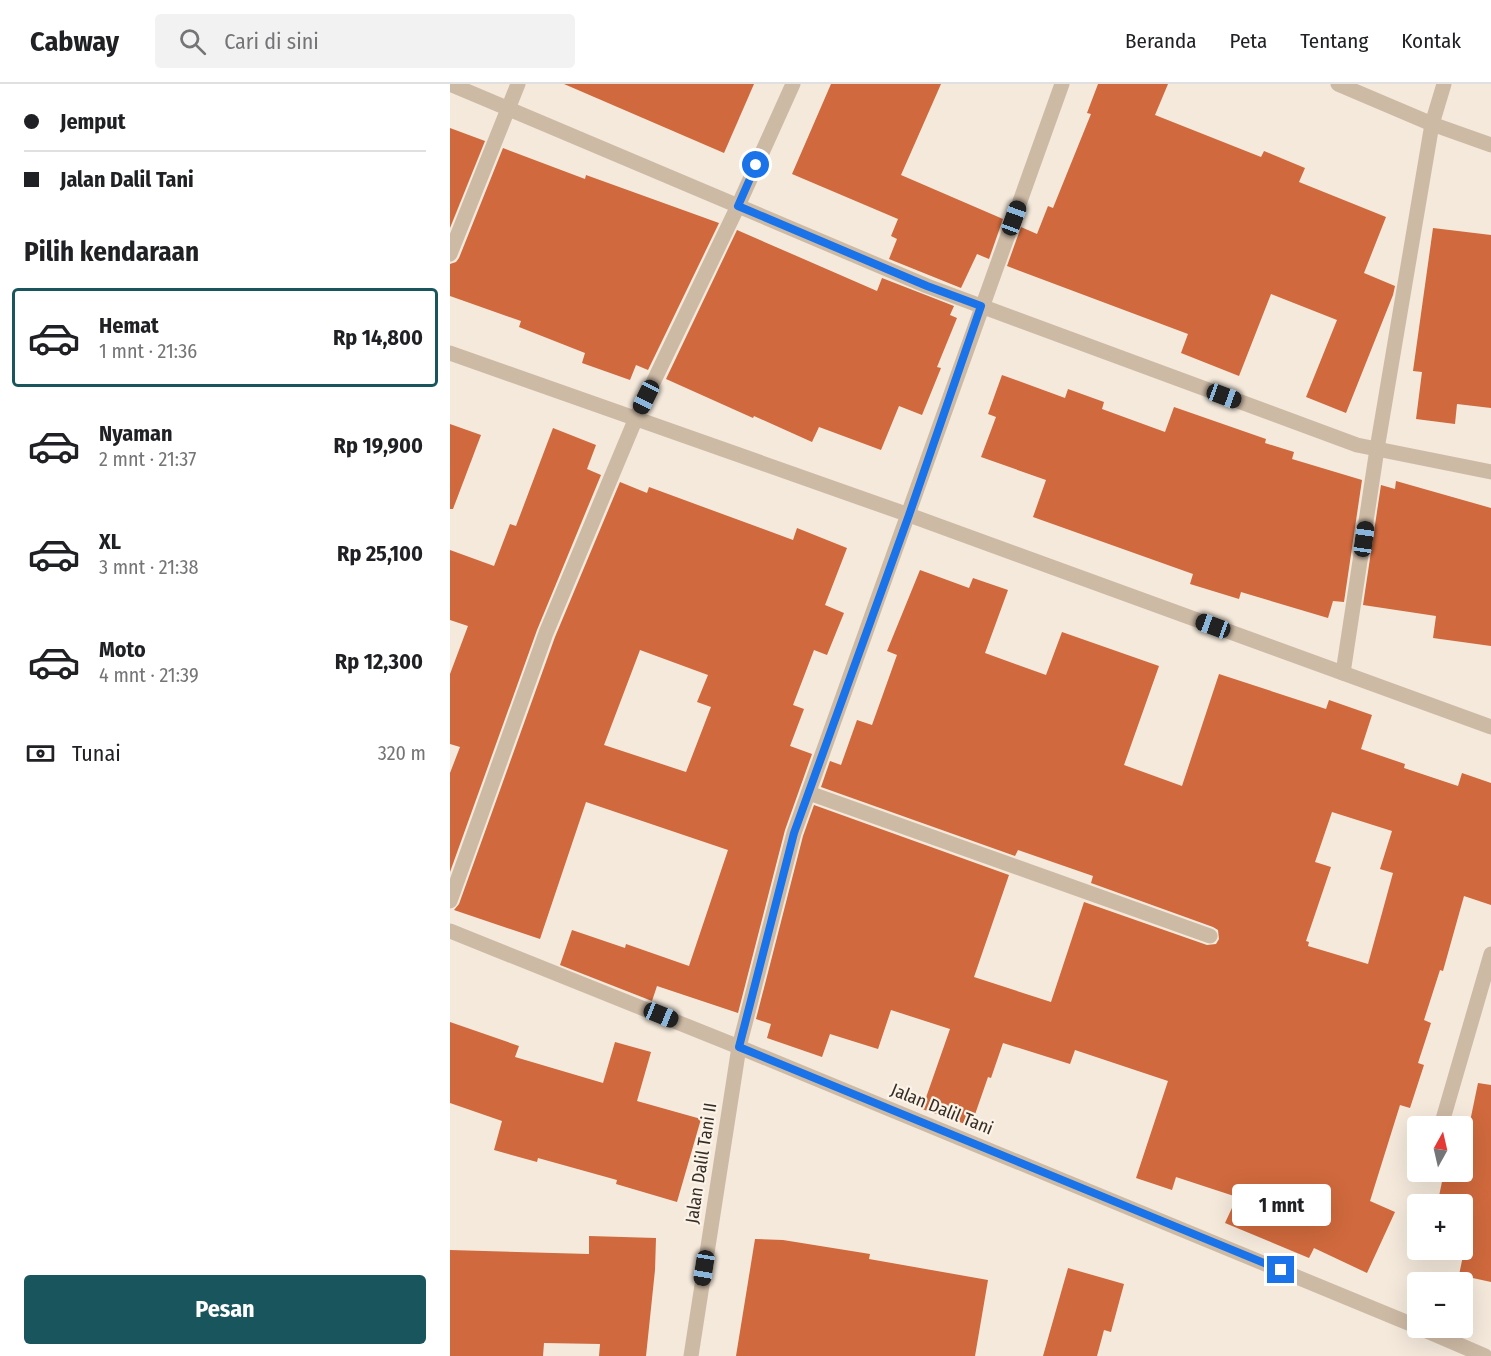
<!DOCTYPE html>
<html lang="id">
<meta charset="utf-8">
<style>
:root{--surface:#fff;--page:#f2f2f2;--text:#202124;--muted:#757577;--line:#e0e0e0;--accent:#19555d}
body{margin:0;font-family:"Fira Sans Condensed",sans-serif;background:var(--page);color:var(--text);height:100vh;display:flex;flex-direction:column;font-size:22px;white-space:nowrap}
*{box-sizing:border-box;margin:0}
p{font-size:20px;color:var(--muted)}
.icon{flex:none;width:33px;height:33px;fill:none;stroke:currentColor;stroke-width:2;stroke-linecap:round;stroke-linejoin:round}
.map{position:relative;flex:1;overflow:hidden}
.details{display:flex;flex-direction:column;background:var(--surface);width:450px}
.details>*{flex:none}
.hud{display:grid;align-content:center;height:132px;padding:0 24px;background:var(--surface)}
.needle{width:39px;rotate:8deg}
.controls{position:absolute;left:957px;top:1032px;display:grid;gap:12px}
.controls a{display:grid;place-items:center;width:66px;height:66px;border-radius:6px;background:var(--surface);box-shadow:0 6px 24px #0002;font-size:30px}
.end{position:absolute;width:27px;height:27px;margin:-14px;border:8px solid #1a73e8;background:#fff;box-shadow:0 0 0 3px #fff}
.from{border-radius:50%}
.bubble{position:absolute;height:42px;border-radius:6px;background:var(--surface);box-shadow:0 6px 24px #0002;font-size:20px;font-weight:700;line-height:42px;text-align:center}
.car{position:absolute;width:18px;height:36px;margin:-18px -9px;border-radius:8px;box-shadow:0 0 4px 2px #0007;background:linear-gradient(#222 24%,#8ab4d8 0 40%,#222 0 76%,#8ab4d8 0 86%,#222 0)}
.hud b{display:flex;align-items:center;gap:21px;height:57px;font-size:22px}
.hud b+b{border-top:2px solid var(--line)}
.hud i{width:15px;height:15px;background:var(--text)}
ul{padding:0;list-style:none}
li{display:flex;align-items:center;gap:18px;height:99px;margin:0 12px 9px;padding:0 12px;border:3px solid transparent;border-radius:6px}
li div{flex:1}
li b{display:block;font-size:22px}
li em{font-style:normal;font-weight:700}
li.selected{border-color:var(--accent)}
li>.icon{width:54px;height:54px;stroke-width:1.5}
h2{padding:0 24px;font-size:27px;line-height:72px}
.pay{display:flex;align-items:center;gap:15px;height:66px;padding:0 24px;font-size:22px}
.pay p{margin-inline-start:auto}
.action{display:flex;gap:12px;margin-top:auto;padding:12px 24px}
.action a{flex:1;height:69px;border-radius:6px;background:var(--accent);color:#fff;font-size:24px;font-weight:700;line-height:69px;text-align:center}
header{display:flex;align-items:center;gap:36px;box-sizing:border-box;height:84px;padding:0 30px;background:var(--surface);border-bottom:2px solid var(--line)}
header strong{font-size:28px}
nav{display:flex;gap:33px;margin-inline-start:auto;font-size:21px}
.search{width:420px;height:54px;background:var(--page);display:flex;align-items:center;gap:15px;box-sizing:border-box;padding:0 21px;border-radius:6px;color:var(--muted);font-size:22px}
main{display:flex;flex:1;min-height:0}
.map>svg:first-child{display:block}
.building{fill:#d0693d;fill-rule:evenodd}
.lines{fill:none;stroke-linecap:round;stroke-linejoin:round}
.minor{stroke:#cdbaa5;stroke-width:15}
.route{stroke:#1a73e8;stroke-width:8}
.labels{text-anchor:middle;stroke-width:4.5;stroke-linejoin:round;paint-order:stroke}
.street-label{font-size:18px;fill:#382e27;stroke:#fbf3e7}
</style>
<header>
<strong>Cabway</strong>
<div class="search"><svg class="icon" aria-label="search" viewBox="0 0 24 24"><circle cx="10" cy="10" r="6"/><path d="M15 15l6 6"/></svg>Cari di sini</div>
<nav><a>Beranda</a><a>Peta</a><a>Tentang</a><a>Kontak</a></nav>
</header>
<main>
<section class="details">
<div class="hud">
<b><i class="from"></i>Jemput</b>
<b><i></i>Jalan Dalil Tani</b>
</div>
<h2>Pilih kendaraan</h2>
<ul>
<li class="selected"><svg class="icon" aria-label="car" viewBox="0 0 24 24"><path d="M5 17H2v-5l4-1 3-4h7l3 4 3 1v5h-3M9 17h6M6 11h13"/><circle cx="7" cy="17" r="2"/><circle cx="17" cy="17" r="2"/></svg><div><b>Hemat</b><p>1 mnt · 21:36</p></div><em>Rp 14,800</em></li>
<li><svg class="icon" aria-label="car" viewBox="0 0 24 24"><path d="M5 17H2v-5l4-1 3-4h7l3 4 3 1v5h-3M9 17h6M6 11h13"/><circle cx="7" cy="17" r="2"/><circle cx="17" cy="17" r="2"/></svg><div><b>Nyaman</b><p>2 mnt · 21:37</p></div><em>Rp 19,900</em></li>
<li><svg class="icon" aria-label="car" viewBox="0 0 24 24"><path d="M5 17H2v-5l4-1 3-4h7l3 4 3 1v5h-3M9 17h6M6 11h13"/><circle cx="7" cy="17" r="2"/><circle cx="17" cy="17" r="2"/></svg><div><b>XL</b><p>3 mnt · 21:38</p></div><em>Rp 25,100</em></li>
<li><svg class="icon" aria-label="car" viewBox="0 0 24 24"><path d="M5 17H2v-5l4-1 3-4h7l3 4 3 1v5h-3M9 17h6M6 11h13"/><circle cx="7" cy="17" r="2"/><circle cx="17" cy="17" r="2"/></svg><div><b>Moto</b><p>4 mnt · 21:39</p></div><em>Rp 12,300</em></li>
</ul>
<div class="pay"><svg class="icon" aria-label="cash" viewBox="0 0 24 24"><path d="M3 7h18v10H3z"/><circle cx="12" cy="12" r="2"/></svg>Tunai<p>320 m</p></div>
<div class="action"><a>Pesan</a></div>
</section>
<div class="map">
<svg width="1041" height="1272" viewBox="0 0 1041 1272">
<rect width="100%" height="100%" fill="#f4e9db"/>
<g class="building">
<path d="M114,0H304L274,69Z"/>
<path d="M381,0H491L451,91L553,135L539,175L527,170L511,204L439,175L447,155L441,152L448,135L342,90Z"/>
<path d="M648,0H718L705,31L811,73L814,67L855,84L849,98L936,133L914,189L945,202L943,211L896,329L856,313L887,236L821,210L789,292L731,269L738,250L557,182L571,143L587,150L598,122L603,124L641,30L637,29Z"/>
<path d="M0,44L35,57L0,144Z"/>
<path d="M53,64L135,95L136,91L269,139L198,286L186,281L180,296L132,279L135,269L69,243L71,237L0,212V180L6,178L9,174Z"/>
<path d="M983,144L1041,151V324L1007,320L1005,340L966,335L972,288L963,287Z"/>
<path d="M287,146L427,207L432,194L504,222L500,231L507,234L487,283L491,284L472,331L449,322L431,366L369,343L362,358L304,332L303,334L216,295Z"/>
<path d="M552,291L615,314L618,305L654,318L652,325L715,348L724,323L816,355L815,359L844,368L842,375L912,396L894,518L883,517L878,534L791,508L789,515L740,500L743,490L583,433L596,396L531,373L546,333L538,330Z"/>
<path d="M0,340L31,351L3,425H0Z"/>
<path d="M103,344L146,361L137,385L151,391L87,546L0,788V689L10,663L0,660V590L18,542L0,536V466L44,482L60,440L66,442Z"/>
<path d="M946,397L1041,424V562L983,554L986,532L913,521L931,401L945,405Z"/>
<path d="M170,398L197,409L199,403L343,456L347,444L397,464L375,521L394,529L377,571L364,566L343,621L354,625L340,662L362,670L335,746L288,929L207,902L202,917L110,881L122,846L175,864L176,860L239,882L278,766L136,718L90,855L4,826L9,820L105,553ZM190,566L258,591L247,618L261,623L236,688L154,661Z"/>
<path d="M470,486L519,504L523,494L558,506L535,569L596,591L612,548L709,582L674,681L732,702L769,590L876,625L879,616L922,631L911,665L955,680L954,684L1008,702L1012,689L1041,699V821L1014,812L993,887L990,886L974,936L981,939L968,979L974,981L960,1024L950,1021L920,1117L945,1128L917,1189L864,1164L859,1174L775,1139L787,1113L726,1093L722,1106L686,1094L718,997L625,966L620,980L553,959L541,994L538,993L521,1042L472,1025L500,945L441,926L428,965L380,950L372,973L317,954L321,940L306,935L353,752L364,721L559,791L524,893L601,918L634,818L757,861L766,860L769,855L768,846L763,843L641,799L643,792L568,766L565,772L371,703L380,677L391,681L407,636L422,641L447,571L437,567ZM882,728L942,747L930,785L943,789L918,880L858,862L859,858L856,857L881,783L865,778Z"/>
<path d="M0,938L69,962L65,973L153,999L165,958L201,968L187,1017L251,1035L227,1118L166,1100L167,1096L88,1074L87,1078L44,1066L52,1037L0,1019Z"/>
<path d="M1028,999L1041,1001V1198L1009,1191L1023,1124L988,1117L994,1088H1012V1056L1016,1057Z"/>
<path d="M139,1152L206,1154L205,1186L196,1272H149L150,1260L94,1259L93,1272H0V1166L139,1170Z"/>
<path d="M305,1155L333,1156L420,1170L419,1175L538,1196L525,1272H286Z"/>
<path d="M618,1184L674,1200L661,1248L654,1246L647,1272H593Z"/>
</g>
<g class="lines">
<g class="minor">
<path d="M0,0L477,202L907,361L1041,388"/>
<path d="M888,0L982,40L1041,61"/>
<path d="M0,170L68,0"/>
<path d="M0,269L459,431L1041,643"/>
<path d="M893,589L927,365L982,40L994,0"/>
<path d="M359,709L760,852"/>
<path d="M0,817L96,549L186,334L288,122L343,0"/>
<path d="M0,847L289,963L968,1243"/>
<path d="M991,1042L1041,870"/>
<path d="M977,1090L978,1088"/>
<path d="M970,1244L1035,1272"/>
<path d="M241,1272L289,963L344,749L612,0"/>
</g>
</g>
<g class="lines">
<path class="route" d="M306,81L288,122L477,202L531,222L459,431L344,749L289,963L831,1186"/>
</g>
<g class="labels">
<g class="street-label">
<text transform="translate(492 1025) rotate(22)" y="6">Jalan Dalil Tani</text>
<text transform="translate(251 1079) rotate(-81)" y="6">Jalan Dalil Tani II</text>
</g>
</g>
</svg>
<div class="controls">
<a><svg class="needle" viewBox="-14 -14 28 28"><path d="M0-13l5 13h-10z" fill="#e53935"/><path d="M0 13l5-13h-10z" fill="#757577"/></svg></a>
<a>+</a>
<a>−</a>
</div>
<i class="end from" style="left:306px;top:81px"></i>
<i class="end" style="left:831px;top:1186px"></i>
<div class="bubble" style="left:782px;top:1100px;width:99px">1 mnt</div>
<i class="car" style="left:564px;top:134px;rotate:20deg"></i>
<i class="car" style="left:774px;top:312px;rotate:110deg"></i>
<i class="car" style="left:196px;top:313px;rotate:206deg"></i>
<i class="car" style="left:914px;top:455px;rotate:8deg"></i>
<i class="car" style="left:763px;top:542px;rotate:290deg"></i>
<i class="car" style="left:211px;top:931px;rotate:112deg"></i>
<i class="car" style="left:254px;top:1184px;rotate:189deg"></i>
</div>
</main>
